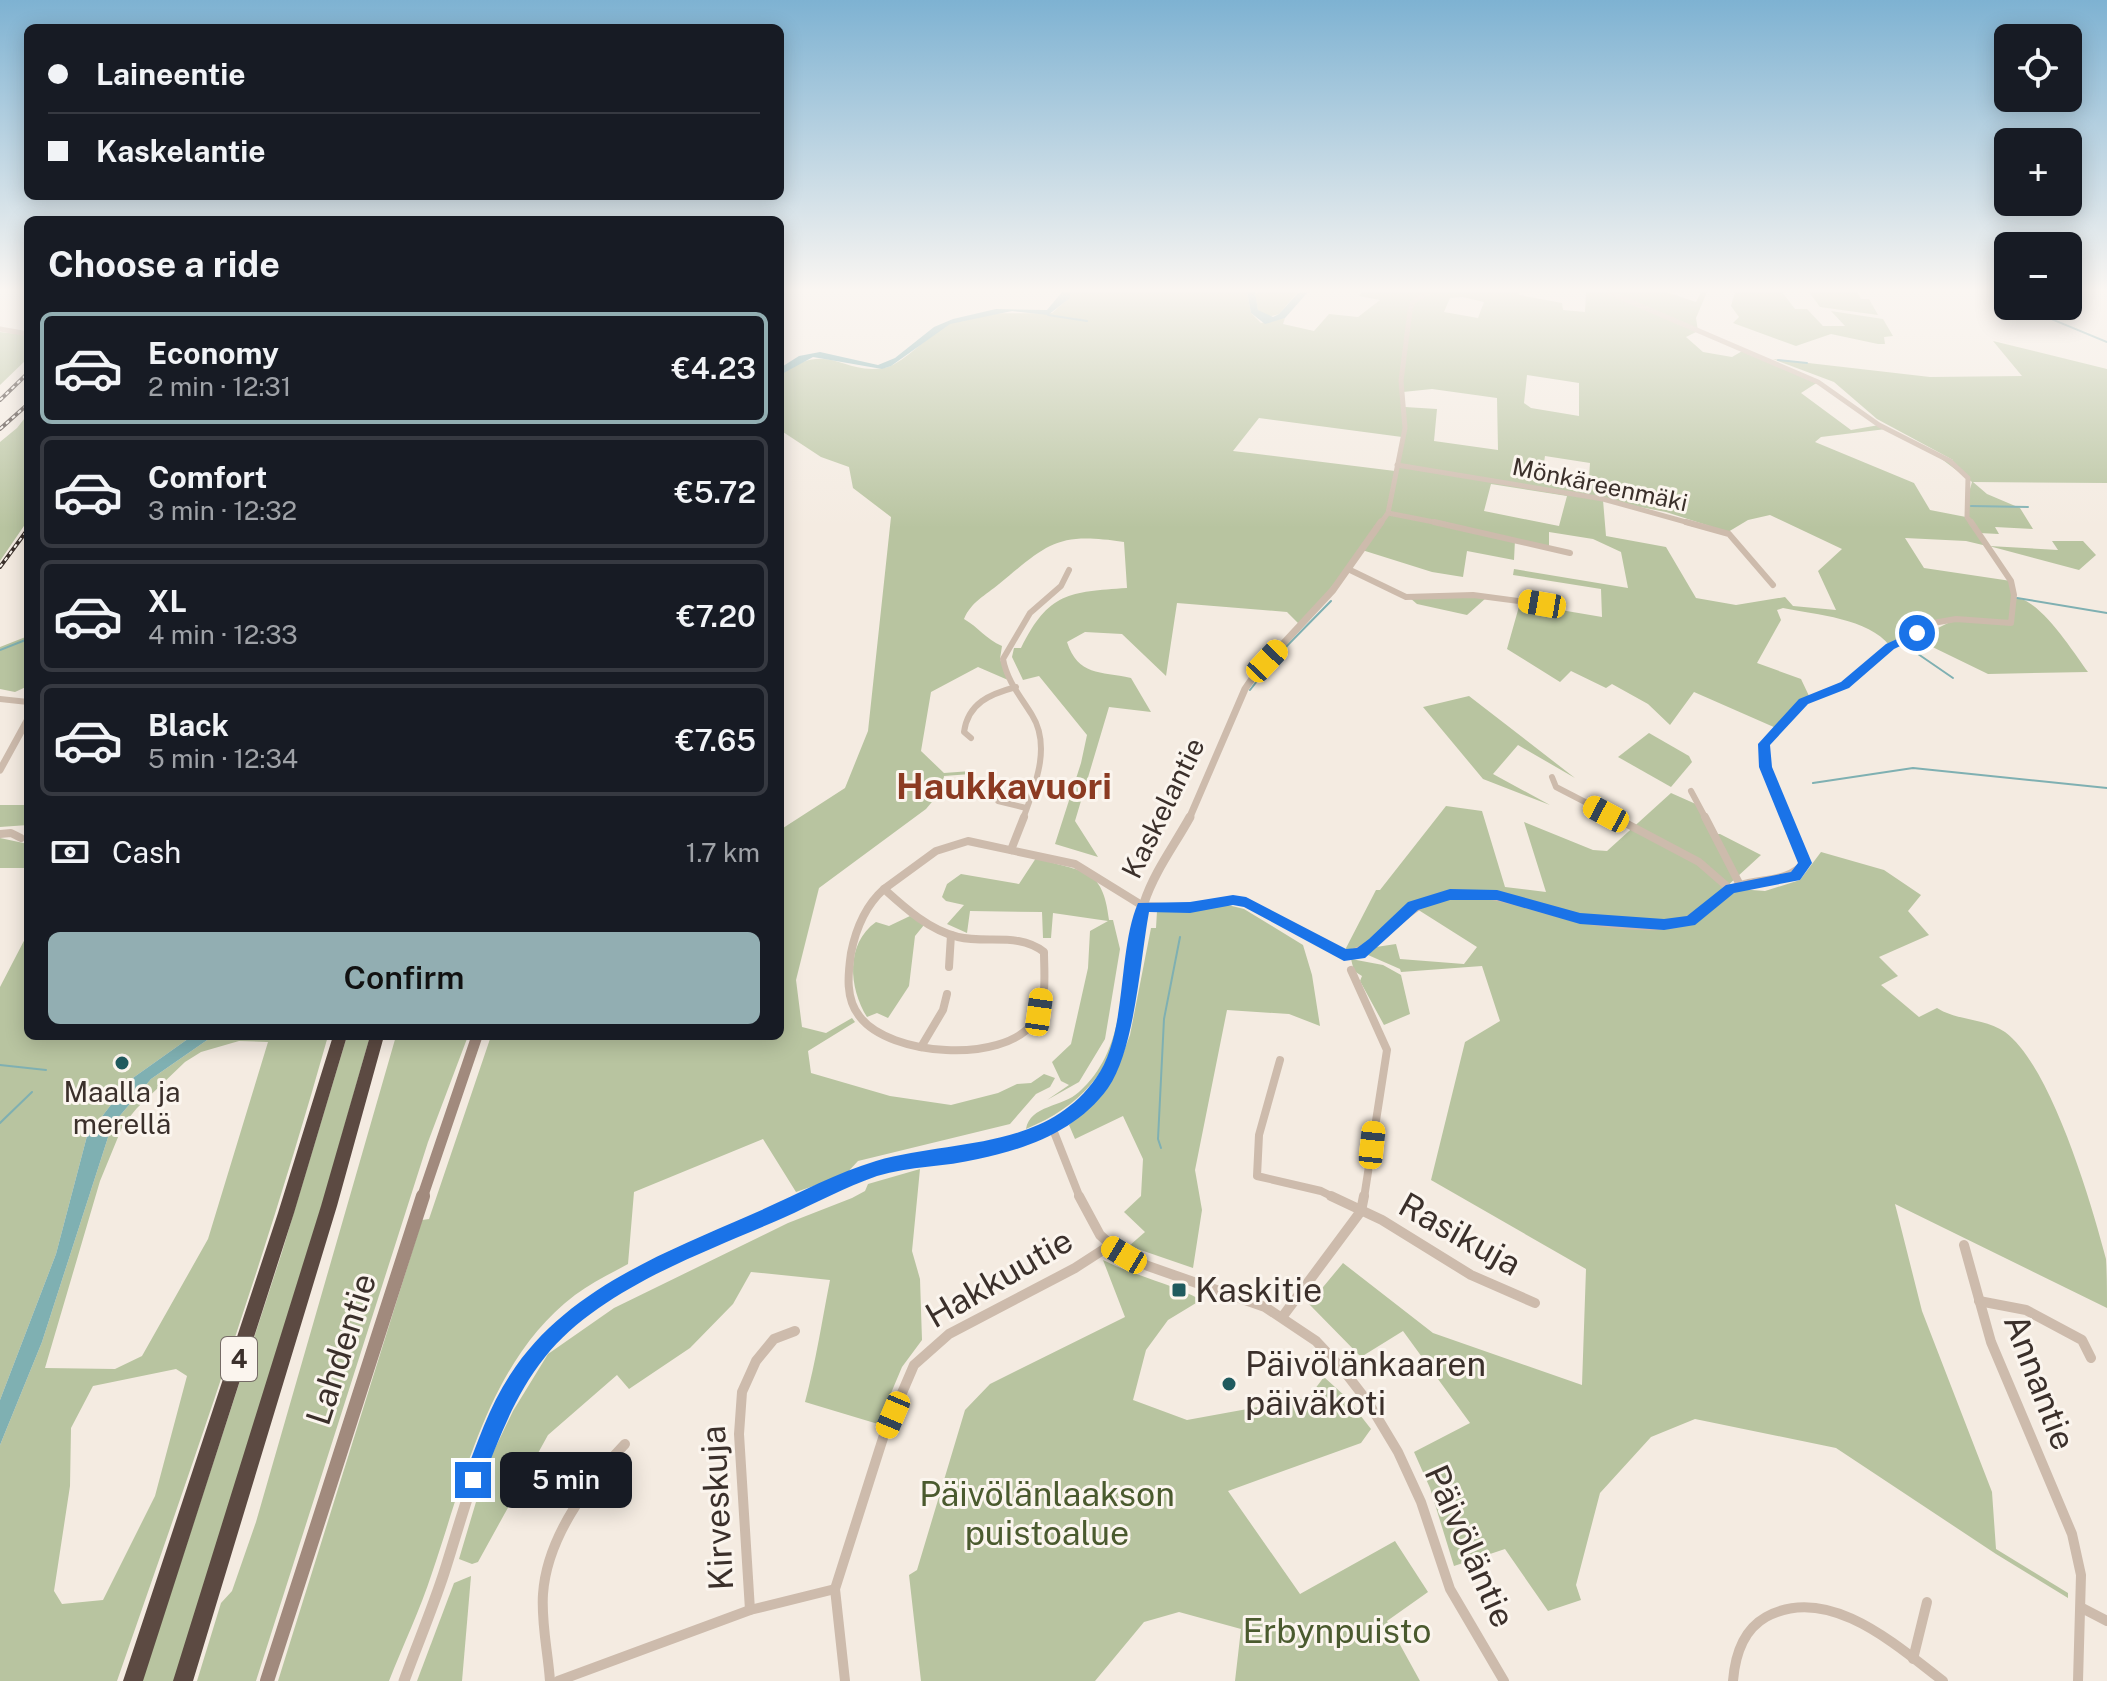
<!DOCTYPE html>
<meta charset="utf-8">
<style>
:root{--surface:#171b24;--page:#20242c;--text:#f1f3f6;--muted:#9ea1a6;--line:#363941;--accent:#92aeb2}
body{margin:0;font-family:"Public Sans",sans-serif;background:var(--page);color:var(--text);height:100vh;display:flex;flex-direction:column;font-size:30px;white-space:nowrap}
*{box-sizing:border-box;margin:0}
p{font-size:26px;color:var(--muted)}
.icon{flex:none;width:44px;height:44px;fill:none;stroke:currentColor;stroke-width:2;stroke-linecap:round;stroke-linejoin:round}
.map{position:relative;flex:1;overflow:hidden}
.side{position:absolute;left:24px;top:216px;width:760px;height:824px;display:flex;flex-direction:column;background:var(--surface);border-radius:12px;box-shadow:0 4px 20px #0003}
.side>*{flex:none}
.banner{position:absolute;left:24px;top:24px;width:760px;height:176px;border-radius:12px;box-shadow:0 4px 20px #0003;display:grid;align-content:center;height:176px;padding:0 24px;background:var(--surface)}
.controls{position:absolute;left:1994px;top:24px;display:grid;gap:16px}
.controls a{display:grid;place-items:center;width:88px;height:88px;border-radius:12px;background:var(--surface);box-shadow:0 4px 20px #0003;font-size:40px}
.end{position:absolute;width:36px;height:36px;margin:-18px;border:10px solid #1a73e8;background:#fff;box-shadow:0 0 0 4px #fff}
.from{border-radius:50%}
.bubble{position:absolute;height:56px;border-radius:12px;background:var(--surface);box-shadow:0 4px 20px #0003;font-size:26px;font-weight:600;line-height:56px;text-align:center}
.car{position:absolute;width:24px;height:48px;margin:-24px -12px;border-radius:10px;box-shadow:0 0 6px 2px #0007;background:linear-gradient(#f5c518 24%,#345 0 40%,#f5c518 0 76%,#345 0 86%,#f5c518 0)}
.banner b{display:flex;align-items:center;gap:28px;height:76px;font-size:30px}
.banner b+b{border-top:2px solid var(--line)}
.banner i{width:20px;height:20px;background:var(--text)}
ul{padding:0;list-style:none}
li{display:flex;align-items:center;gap:24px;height:112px;margin:0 16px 12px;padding:0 8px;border:4px solid var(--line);border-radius:12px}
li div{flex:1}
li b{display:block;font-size:30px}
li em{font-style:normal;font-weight:600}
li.active{border-color:var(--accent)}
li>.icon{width:72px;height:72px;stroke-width:1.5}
h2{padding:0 24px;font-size:36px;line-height:96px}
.pay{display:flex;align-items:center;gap:20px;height:88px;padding:0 24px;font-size:30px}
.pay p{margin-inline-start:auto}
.primary-button{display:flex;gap:16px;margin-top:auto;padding:16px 24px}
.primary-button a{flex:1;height:92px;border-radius:12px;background:var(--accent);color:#111;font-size:32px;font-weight:600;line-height:92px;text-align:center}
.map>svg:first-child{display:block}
.green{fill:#b8c4a0;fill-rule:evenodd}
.water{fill:#7fb0b2}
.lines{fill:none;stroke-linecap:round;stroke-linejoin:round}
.stream{stroke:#7fb0b2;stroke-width:2}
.minor-far3{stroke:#cdbbac;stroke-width:5}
.minor-far2{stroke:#cdbbac;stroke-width:6}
.minor-far1{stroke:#cdbbac;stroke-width:8}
.minor{stroke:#cdbbac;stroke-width:10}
.tertiary-far3{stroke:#cdbbac;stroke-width:5}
.tertiary-far2{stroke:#cdbbac;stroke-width:7}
.tertiary-far1{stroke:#cdbbac;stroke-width:9}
.tertiary{stroke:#cdbbac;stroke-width:11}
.secondary-far2{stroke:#a18a7d;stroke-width:7}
.secondary-far1{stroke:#a18a7d;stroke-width:11}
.secondary{stroke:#a18a7d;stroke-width:14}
.motorway{fill:#5c4a42;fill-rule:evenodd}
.rail-casing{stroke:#3b302b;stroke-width:4}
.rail{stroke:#fbf5ee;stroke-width:2;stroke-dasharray:4;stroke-linecap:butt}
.route{fill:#1a73e8}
.poi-dot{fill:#1f5a5e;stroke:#fbf5ee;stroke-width:3}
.labels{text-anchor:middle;stroke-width:6;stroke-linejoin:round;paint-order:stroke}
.far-street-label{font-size:24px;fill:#3b302b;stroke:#fbf5ee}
.shield{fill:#fbf5ee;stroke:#756b66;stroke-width:2}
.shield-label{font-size:26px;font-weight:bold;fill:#3b302b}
.street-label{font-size:28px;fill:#3b302b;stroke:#fbf5ee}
.poi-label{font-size:28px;fill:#3b302b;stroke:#fbf5ee}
.near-street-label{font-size:34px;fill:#3b302b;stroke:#fbf5ee}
.near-poi-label{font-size:34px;fill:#3b302b;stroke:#fbf5ee;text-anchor:start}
.near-park-label{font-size:34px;fill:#4a5a2e;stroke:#fbf5ee}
.district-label{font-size:36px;font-weight:bold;fill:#8c3b22;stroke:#fbf5ee}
</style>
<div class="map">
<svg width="2107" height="1681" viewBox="0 0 2107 1681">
<rect width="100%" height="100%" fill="#f4ebe1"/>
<g class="green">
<path d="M1070,292H1247L1251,313L1261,323L1285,318L1283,324L1314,331L1329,314L1358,317L1380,300L1359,296L1362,292H1520L1519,295L1562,303L1563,310L1585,312L1586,292H1666L1696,302L1701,292H1707L1696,318L1698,331L1686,337L1703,352L1732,357L1744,350L1818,382L1801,393L1851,430L1879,425L1886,429L1821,437L1815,442L1914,483L1930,510L1966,517L1965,506L1972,482L1931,451L1953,460L1877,419L1834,382L1773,359L1930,377L2022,376L1993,341L2107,369V483L1973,482L1987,494L2020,508L2033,529L1995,527L1999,534L1979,533L1987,546L1966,541L1905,538L1924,568L2011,581L2016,598C2040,599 2074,653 2088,672L1988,674L1916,639L1952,621L1933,623L1890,646C1868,618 1817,615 1783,608L1777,610L1781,620L1757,663L1801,679L1810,698L1776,728L1694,692L1670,725L1648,704L1612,684L1606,688L1571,671L1560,682L1507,649L1520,603L1602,617L1601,589L1513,575L1514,569L1628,588L1621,552L1593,539L1549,532V550L1515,540L1514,560L1467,551L1463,577L1432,572L1362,550L1300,625L1287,612L1177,603L1166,676L1122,634L1085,632L1067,642C1078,676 1100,671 1131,678L1151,712L1109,707L1075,821L1098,857L1055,844L1081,763L1087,735L1039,676L1023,680L1012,657L1014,648H1021C1049,592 1069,592 1127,588L1124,542C1057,532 1049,543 999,584C986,595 971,602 964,619C978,627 986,639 1002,646L1000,659L1008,680L978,667L931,692L921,751L944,773L971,771V774L944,776L942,790L926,809L819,888L796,980L802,1027L826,1033L852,1018L855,1022L808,1051L811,1073L890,1096L951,1105L998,1093L1017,1084L1031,1083L1044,1074L1055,1078L1050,1087L1036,1094L1010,1124L858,1161L845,1175L796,1192L763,1139L634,1192L628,1264C610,1274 591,1283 575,1295C489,1360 465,1477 432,1573C420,1610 403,1645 389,1681H278L422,1220L429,1219L491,1036H780V830L845,788L868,731L891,517L853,488L849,467L821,457L780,430V375C829,339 840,375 884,368C901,365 925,339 939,330C971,307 1016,315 1052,313L1069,298ZM1463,297L1484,302L1478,318L1444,312L1450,298ZM1527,375L1579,383V416L1531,408L1524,403ZM1432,389L1497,398L1498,450L1434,441L1437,409L1405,407L1403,392ZM1259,418L1402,437L1395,471L1233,451ZM1545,456L1590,463L1589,477L1543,469ZM1491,484L1567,496L1559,526L1484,511ZM1603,500L1666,512L1728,532L1748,520L1770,515L1842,549L1818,571L1836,610L1793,606L1785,597L1736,605L1696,598L1666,547L1606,536Z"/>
<path d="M1298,292L1279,314L1268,317L1258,310L1255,293Z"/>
<path d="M1735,292H1782L1795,309H1807L1823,326H1845L1831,311L1883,319L1893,336L1884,337L1885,344H1878L1831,334L1796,346L1733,323L1739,317L1731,306Z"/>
<path d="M1857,292L1861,299H1869L1878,315L1820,307L1809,292Z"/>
<path d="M0,332L28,335V358L0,385Z"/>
<path d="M28,414V520L0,561V442L17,428Z"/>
<path d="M2052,541H2083L2096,555L2079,570L1989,546L2058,550Z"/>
<path d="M1410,598H1486L1467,615L1417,604Z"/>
<path d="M28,636V686L15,692L0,689V647Z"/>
<path d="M1469,696L1575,778L1518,745L1493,774L1550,805L1483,779L1423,707Z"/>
<path d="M1649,733L1689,756L1692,762L1671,787L1618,757Z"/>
<path d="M1671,793L1698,805L1711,834H1720L1761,855L1725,888L1765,891L1800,880L1821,852L1884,870L1921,895L1908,911L1929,935L1879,957L1898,976L1881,985L1919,1017L1937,1008C1957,1021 1985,1018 2005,1032C2051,1066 2091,1202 2106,1259C2107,1273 2107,1293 2107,1308L1895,1204L1922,1311L1992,1492L1996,1549L2068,1593V1598L1996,1554L1836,1448L1695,1419L1651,1437L1600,1493L1576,1585L1581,1600L1548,1611L1505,1549L1454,1566L1430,1488L1414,1452L1470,1423L1403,1331L1361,1357L1309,1304L1343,1263L1433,1333L1582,1385L1586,1269L1431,1180L1465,1042L1500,1021L1482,966L1401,972L1400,969L1368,955L1376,947L1396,944L1400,959L1464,964L1477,947L1409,904C1382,920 1381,946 1345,950L1376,890H1380L1446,806L1482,811L1505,887L1546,892L1524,822L1593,850L1607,851Z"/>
<path d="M0,805H28V825L0,827Z"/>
<path d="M0,838L28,844V868H0Z"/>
<path d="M1036,858C1083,873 1103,866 1109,920H1113L1120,949L1105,1039L1079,1082L1047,1100L1069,1085L1061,1081L1052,1062L1071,1044L1088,968L1090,931L1108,921L1053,913L1051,938H1043L1042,912L970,911L967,933L947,924L964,905L946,901L942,897L947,884L961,874L1019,884Z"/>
<path d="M1228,905L1244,909L1303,945L1312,975L1320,1026L1289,1014L1227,1010L1195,1170L1202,1210L1193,1268L1129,1246L1145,1232L1124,1212L1141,1196L1143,1159L1123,1116L1075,1139L1069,1125L1102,1095L1117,1070L1130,1035L1151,928H1156L1157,911L1190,912Z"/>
<path d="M910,916L924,925L915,936L909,986L888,1018L877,1013L867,1017C849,988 845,944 876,922L889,926Z"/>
<path d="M28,933V1036H192L130,1080L87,1136L56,1254L0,1400V987Z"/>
<path d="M1351,959L1383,965L1401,975L1410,1014L1384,1025L1360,981L1362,976L1354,971Z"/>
<path d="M1121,998H1125C1118,1064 1086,1104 1026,1129C1030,1105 1063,1107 1079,1092C1107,1067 1117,1033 1121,998Z"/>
<path d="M213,1036H328C267,1254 191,1468 117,1681H0V1445L42,1342L112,1125L151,1079ZM239,1041L268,1042L208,1239L142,1356L115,1369L45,1368L100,1181L123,1125L137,1108L185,1062L201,1052ZM176,1369L187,1376L155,1496L103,1600L62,1604L54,1591L70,1486L71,1428L93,1386Z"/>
<path d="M347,1036H370L325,1195L174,1681H142L282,1252Z"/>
<path d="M396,1036H468L428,1142L256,1681H197L221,1603L232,1591L256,1522Z"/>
<path d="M920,1169L912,1251L920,1279L922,1340L902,1367L878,1424L805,1402C816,1361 822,1321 830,1280L751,1272L733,1304L690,1348L629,1389L617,1375L548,1435L478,1562L472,1564L459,1559L487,1465L513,1411L548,1354L614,1308L788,1223L852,1198L865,1191L868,1184Z"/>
<path d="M1103,1260C1135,1276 1170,1283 1201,1300L1168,1320L1146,1350L1133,1400L1187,1420L1308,1398L1324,1377L1346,1397L1371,1429L1361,1443L1228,1491L1300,1594L1395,1541L1428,1592L1387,1621L1420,1681H1235L1241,1629L1179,1612L1144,1622L1095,1681H921L909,1575L917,1570L965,1410L990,1384L1125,1317Z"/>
<path d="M471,1576L462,1681H417L454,1583Z"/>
</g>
<g class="water">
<path d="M1062,292H1070V298L1048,315L1012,311L950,324L891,366L882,369L813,357L780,375V368L799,356L820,352L878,365L895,358L934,327L953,319L996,309L1047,310Z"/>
<path d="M1255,292L1258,310L1273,317L1279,314L1298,293L1308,292L1285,318L1265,324L1251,313L1247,292Z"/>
<path d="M192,1036H213L151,1079L112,1125L42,1342L0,1445V1400L56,1254L87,1136L130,1080Z"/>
</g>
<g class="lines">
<g class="stream">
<path d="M1997,292L2008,299"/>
<path d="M2020,306L2107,342"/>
<path d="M1048,315L1087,321"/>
<path d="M1778,360L1807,363"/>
<path d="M1971,506L2028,507"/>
<path d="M2017,598L2107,613"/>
<path d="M1902,643L1953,678"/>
<path d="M0,650L28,639"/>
<path d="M1250,690L1275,658L1331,601"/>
<path d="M1813,783L1913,768L2107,788"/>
<path d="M0,1065L46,1070"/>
<path d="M90,1093L103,1092L115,1098"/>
<path d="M0,1123L32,1092"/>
<path d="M1161,1148L1158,1139L1164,1019L1180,937"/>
</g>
<g class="minor-far3">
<path d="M1608,292L1818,382L1879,425L1950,461L1968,478L1967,517L1972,524"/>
<path d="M1397,465L1603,499L1693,524"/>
<path d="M1388,513L1444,524"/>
</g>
<g class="minor-far2">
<path d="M1434,522L1570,553"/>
<path d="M1686,522L1729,534L1773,585"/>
<path d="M1348,569L1406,597L1473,595L1542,604"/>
<path d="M0,699L28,702"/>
<path d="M971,738L964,732C968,703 990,694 1016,687"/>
<path d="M1552,777L1556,787L1618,819"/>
<path d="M1691,791L1706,819"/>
<path d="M997,798L998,801L1026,808"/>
<path d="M1023,819C1034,788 1052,747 1032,715C1021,697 1007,681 1003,659L1030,613L1061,586L1069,570"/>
<path d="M1786,819L1770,782L1764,751L1767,739L1804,701L1845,685L1890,646L1933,623L1956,619L2011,623L2014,595L2011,581L1971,522"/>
</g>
<g class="minor-far1">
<path d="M1614,817L1699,862L1730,889"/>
<path d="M1705,817L1740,885"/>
<path d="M0,834L11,833L21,838"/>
<path d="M1011,850L1024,817"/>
<path d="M884,889C905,908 929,930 958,937C987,944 1018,932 1044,952C1044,974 1048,1005 1033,1023C1002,1064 890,1056 860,1017C845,999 848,974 851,953C856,928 865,906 884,889Z"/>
<path d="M884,889L936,851L968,841L1075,864L1143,906L1190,908L1233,900L1246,902L1344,955C1386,947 1404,902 1447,895C1486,889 1524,905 1561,914C1595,923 1641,930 1676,924C1700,919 1715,894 1738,886C1763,877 1784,884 1805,863L1785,817"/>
<path d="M949,967L951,935"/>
<path d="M1351,970L1387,1050L1364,1198"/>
<path d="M921,1047L943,1010L947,994"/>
<path d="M1280,1060L1259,1135L1257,1176L1321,1191L1335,1198"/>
<path d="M1052,1127L1080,1198"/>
</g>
<g class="minor">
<path d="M1079,1196L1100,1235L1119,1252L1148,1266L1265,1307L1316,1341L1344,1371L1368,1402L1398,1452L1421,1502L1450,1589L1504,1681"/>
<path d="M1331,1196L1382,1220L1471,1275L1535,1303"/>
<path d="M1964,1245L1991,1342L2072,1534L2081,1575L2078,1681"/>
<path d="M1979,1301L2026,1310L2082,1340L2091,1358"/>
<path d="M1283,1316L1361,1211L1364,1196"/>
<path d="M2082,1608L2107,1621"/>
<path d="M750,1610L739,1434L742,1392L756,1361L774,1339L795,1331"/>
<path d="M1913,1659L1927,1602"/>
<path d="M550,1681C548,1652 541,1623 543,1594C547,1537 587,1484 625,1444"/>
<path d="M558,1681L750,1610L835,1589"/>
<path d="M845,1681L835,1589L884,1435L914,1365L949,1334L1075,1268L1109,1246"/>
<path d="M1733,1681C1735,1656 1743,1630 1766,1617C1828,1583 1896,1645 1943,1681"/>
</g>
<g class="tertiary-far3">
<path d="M0,329L28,334"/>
<path d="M1380,524L1388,513L1405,428L1401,381L1410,311L1413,302L1429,292"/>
</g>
<g class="tertiary-far2">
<path d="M0,770L28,719"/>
<path d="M1189,819L1245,689L1256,673L1333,590L1381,522"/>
</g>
<path class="tertiary-far1" d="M805,1198C840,1181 876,1167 914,1160C956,1151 998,1149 1038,1133C1138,1095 1119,986 1144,903C1154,872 1174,846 1190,817"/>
<path class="tertiary" d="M404,1681C417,1645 432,1610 444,1573C474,1479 498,1371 582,1309C649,1259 734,1231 809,1196"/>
<path class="secondary-far2" d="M780,298L782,292"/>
<path class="secondary-far1" d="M422,1198L477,1036"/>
<path class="secondary" d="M267,1681L423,1196"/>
<g class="motorway">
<path d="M333,1036H347L294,1213L143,1681H123L278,1213Z"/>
<path d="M370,1036H384L337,1206L193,1681H173L321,1206Z"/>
</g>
<defs>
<g id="rail">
<path d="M0,400L28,373"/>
<path d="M0,429L28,404"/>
<path d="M0,567L28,529"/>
</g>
</defs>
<use href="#rail" class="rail-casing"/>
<use href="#rail" class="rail"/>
</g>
<linearGradient id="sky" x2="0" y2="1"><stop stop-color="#7eb2d2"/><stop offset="0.55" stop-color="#faf6f2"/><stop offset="1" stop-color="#faf6f2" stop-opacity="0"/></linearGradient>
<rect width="2107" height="528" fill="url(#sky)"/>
<path class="route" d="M1917,630L1921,631V636L1894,649L1849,688L1808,704L1770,745L1772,767L1812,863L1800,880L1734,893L1695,925L1664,930L1580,924L1497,900H1450L1418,910L1365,958L1344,961L1244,907L1233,905L1190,913L1149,912C1140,961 1135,1049 1108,1088C1078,1130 1027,1149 978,1159C945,1167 910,1166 877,1176C845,1187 814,1204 783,1218C705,1252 599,1289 545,1357C513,1397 499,1440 480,1486L473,1489L466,1486L463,1480C477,1444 489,1407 510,1375C564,1291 661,1254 748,1216C790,1198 833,1174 876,1161C952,1139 1045,1151 1096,1078C1128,1034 1117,952 1138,903L1190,902L1233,895L1246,897L1346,949L1357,948L1369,939L1408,902L1450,889L1497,890L1580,913L1664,919L1687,916L1726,885L1791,872L1798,863L1759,767L1758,744L1799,699L1841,682L1886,644Z"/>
<g class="poi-dot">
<circle cx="122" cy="1063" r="8"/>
<rect x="1171" y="1282" width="16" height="16" rx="4"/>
<circle cx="1229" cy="1384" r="8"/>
</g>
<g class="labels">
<g class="far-street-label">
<text transform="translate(1600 485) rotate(12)" y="8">Mönkäreenmäki</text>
</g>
<rect class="shield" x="221" y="1337" width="36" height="44" rx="6"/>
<g class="shield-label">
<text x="239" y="1368">4</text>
</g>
<g class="street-label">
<text transform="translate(1163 808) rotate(-64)" y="10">Kaskelantie</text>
</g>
<g class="poi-label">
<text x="122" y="1102">Maalla ja<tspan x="122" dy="32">merellä</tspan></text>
</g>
<g class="near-street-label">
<text transform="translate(1460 1234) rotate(29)" y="12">Rasikuja</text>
<text transform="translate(999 1278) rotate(-30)" y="12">Hakkuutie</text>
<text transform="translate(341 1349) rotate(-72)" y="12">Lahdentie</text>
<text transform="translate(2040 1382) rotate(69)" y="12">Annantie</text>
<text transform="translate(717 1508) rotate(-93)" y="12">Kirveskuja</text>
<text transform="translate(1470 1546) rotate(66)" y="12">Päivöläntie</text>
</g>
<g class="near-poi-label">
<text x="1195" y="1302">Kaskitie</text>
<text x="1245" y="1376">Päivölänkaaren<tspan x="1245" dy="39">päiväkoti</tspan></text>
</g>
<g class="near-park-label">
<text x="1047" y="1506">Päivölänlaakson<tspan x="1047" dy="39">puistoalue</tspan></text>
<text x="1337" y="1643">Erbynpuisto</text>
</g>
<g class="district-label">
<text x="1004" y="799">Haukkavuori</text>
</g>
</g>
</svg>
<div class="controls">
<a><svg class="icon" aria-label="locate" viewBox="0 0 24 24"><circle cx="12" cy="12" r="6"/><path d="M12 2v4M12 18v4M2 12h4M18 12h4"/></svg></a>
<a>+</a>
<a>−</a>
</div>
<i class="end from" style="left:1917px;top:633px"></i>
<i class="end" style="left:473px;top:1480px"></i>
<div class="bubble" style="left:500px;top:1452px;width:132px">5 min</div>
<i class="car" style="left:1542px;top:604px;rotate:280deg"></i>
<i class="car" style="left:1267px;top:661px;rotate:43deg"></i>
<i class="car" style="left:1606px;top:814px;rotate:298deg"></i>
<i class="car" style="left:1039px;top:1012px;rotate:8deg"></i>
<i class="car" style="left:1372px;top:1145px;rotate:6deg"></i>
<i class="car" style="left:1124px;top:1255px;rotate:301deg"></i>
<i class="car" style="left:893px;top:1415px;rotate:203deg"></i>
<div class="banner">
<b><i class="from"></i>Laineentie</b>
<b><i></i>Kaskelantie</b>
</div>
<section class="side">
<h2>Choose a ride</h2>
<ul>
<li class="active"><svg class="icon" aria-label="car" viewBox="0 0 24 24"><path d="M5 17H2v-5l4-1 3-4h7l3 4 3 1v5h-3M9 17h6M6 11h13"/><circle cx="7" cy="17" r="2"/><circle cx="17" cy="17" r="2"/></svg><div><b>Economy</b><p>2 min · 12:31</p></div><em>€4.23</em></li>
<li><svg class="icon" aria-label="car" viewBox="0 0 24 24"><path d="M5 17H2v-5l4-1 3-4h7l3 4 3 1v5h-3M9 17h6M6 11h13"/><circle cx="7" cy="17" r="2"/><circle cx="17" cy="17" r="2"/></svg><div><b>Comfort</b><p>3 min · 12:32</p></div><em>€5.72</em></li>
<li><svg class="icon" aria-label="car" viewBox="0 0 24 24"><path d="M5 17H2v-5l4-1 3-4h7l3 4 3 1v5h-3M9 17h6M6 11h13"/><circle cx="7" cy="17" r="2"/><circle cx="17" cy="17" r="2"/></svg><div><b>XL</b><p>4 min · 12:33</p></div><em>€7.20</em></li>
<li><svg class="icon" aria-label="car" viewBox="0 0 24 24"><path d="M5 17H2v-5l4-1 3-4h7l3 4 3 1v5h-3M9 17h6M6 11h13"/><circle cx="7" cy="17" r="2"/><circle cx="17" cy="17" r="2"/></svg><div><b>Black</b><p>5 min · 12:34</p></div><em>€7.65</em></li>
</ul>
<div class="pay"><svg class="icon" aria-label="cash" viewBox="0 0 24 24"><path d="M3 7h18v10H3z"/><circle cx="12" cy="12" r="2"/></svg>Cash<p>1.7 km</p></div>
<div class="primary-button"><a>Confirm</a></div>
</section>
</div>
